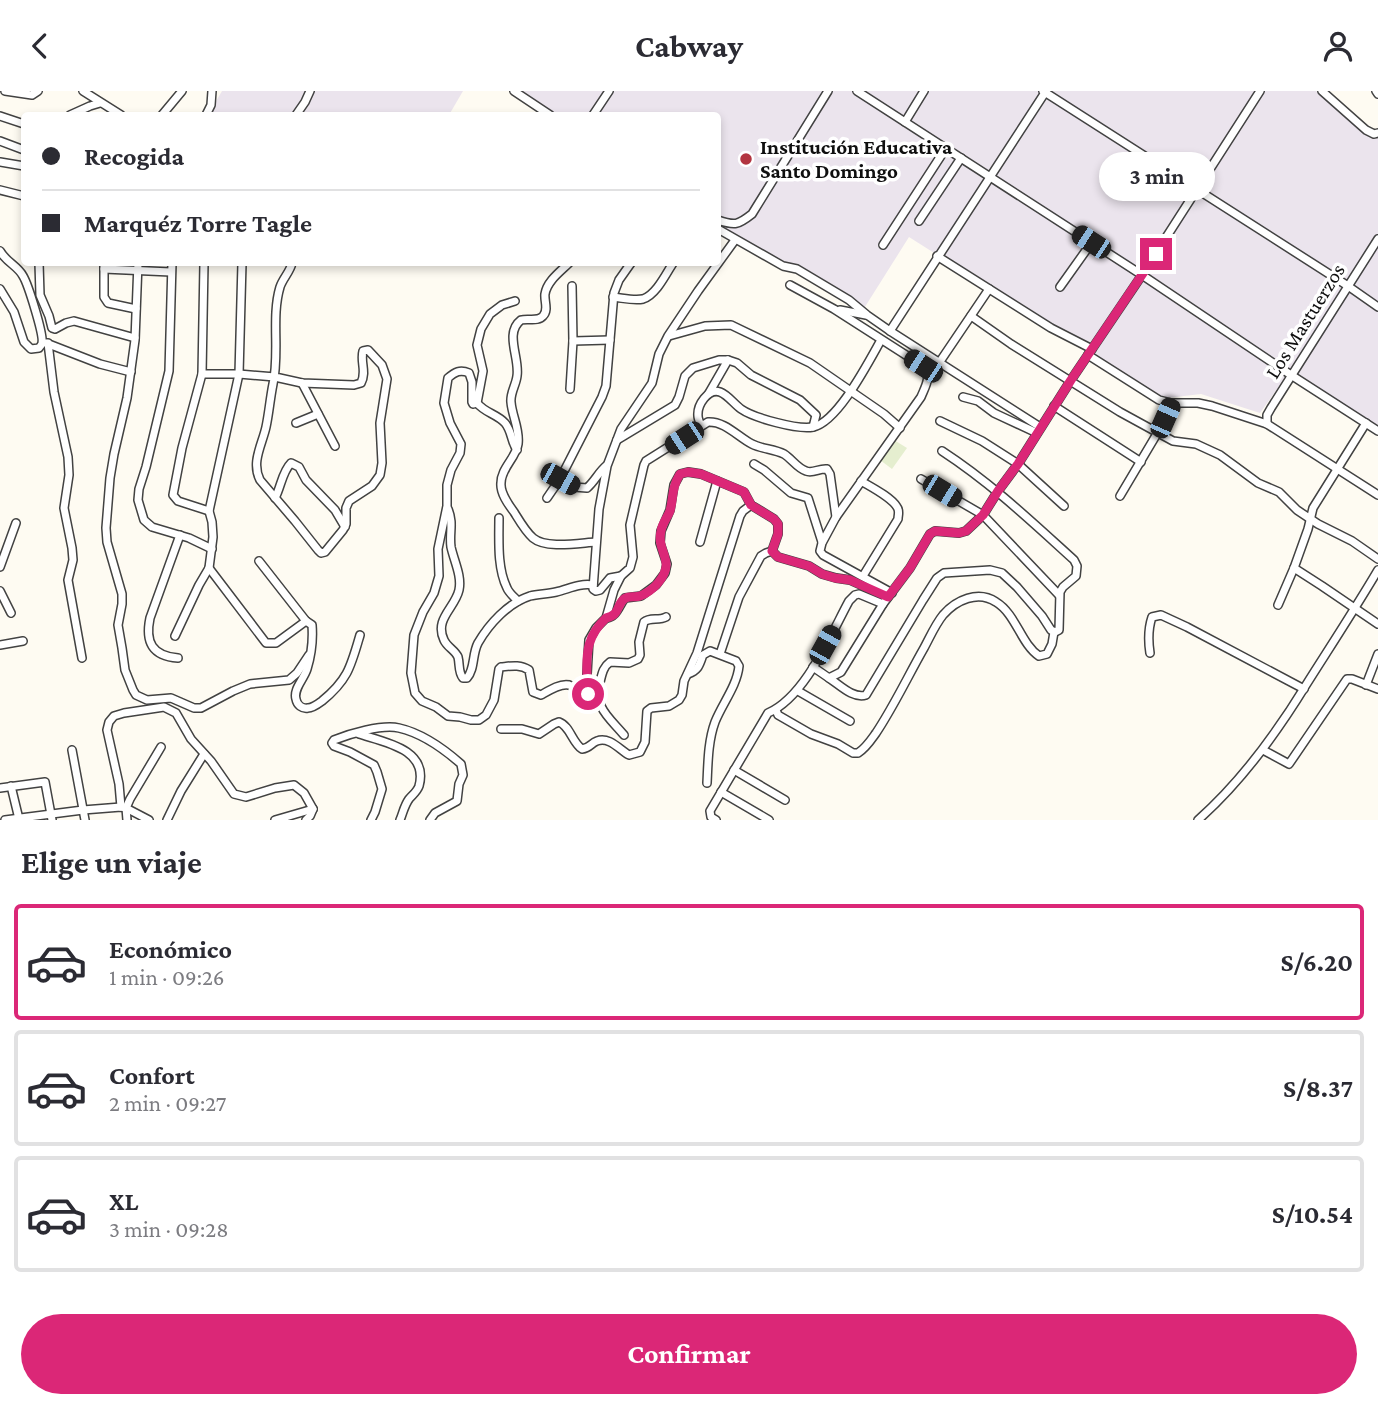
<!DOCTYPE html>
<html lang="es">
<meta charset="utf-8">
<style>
:root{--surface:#fff;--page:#f7f7f7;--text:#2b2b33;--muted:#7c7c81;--line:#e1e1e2;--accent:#db2777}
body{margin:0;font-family:"Crimson Pro",serif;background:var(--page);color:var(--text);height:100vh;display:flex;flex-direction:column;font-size:26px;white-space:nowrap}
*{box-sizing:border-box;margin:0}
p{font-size:23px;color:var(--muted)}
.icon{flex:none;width:38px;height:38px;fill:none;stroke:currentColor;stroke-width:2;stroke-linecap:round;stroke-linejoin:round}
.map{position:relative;height:729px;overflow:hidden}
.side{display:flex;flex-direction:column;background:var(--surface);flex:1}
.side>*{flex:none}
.top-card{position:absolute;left:21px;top:21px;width:700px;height:154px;border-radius:7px;box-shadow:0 4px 10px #0003;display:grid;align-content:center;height:154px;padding:0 21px;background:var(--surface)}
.end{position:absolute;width:32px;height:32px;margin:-16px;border:9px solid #db2777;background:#fff;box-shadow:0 0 0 4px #fff}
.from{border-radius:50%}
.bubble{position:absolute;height:49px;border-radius:24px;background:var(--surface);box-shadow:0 4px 10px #0003;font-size:23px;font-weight:700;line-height:49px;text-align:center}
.car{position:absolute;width:21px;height:42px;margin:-21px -10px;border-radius:9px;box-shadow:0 0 5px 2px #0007;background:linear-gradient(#222 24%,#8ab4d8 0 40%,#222 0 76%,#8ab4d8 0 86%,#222 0)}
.top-card b{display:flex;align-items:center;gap:24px;height:66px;font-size:26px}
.top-card b+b{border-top:2px solid var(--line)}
.top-card i{width:18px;height:18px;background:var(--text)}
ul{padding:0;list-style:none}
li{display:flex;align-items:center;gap:21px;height:116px;margin:0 14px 10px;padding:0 7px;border:4px solid var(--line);border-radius:7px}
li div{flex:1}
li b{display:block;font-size:26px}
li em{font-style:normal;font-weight:700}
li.current{border-color:var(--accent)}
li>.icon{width:63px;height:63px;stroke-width:1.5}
h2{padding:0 21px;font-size:32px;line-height:84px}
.primary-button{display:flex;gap:14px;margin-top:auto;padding:14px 21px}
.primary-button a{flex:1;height:80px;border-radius:42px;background:var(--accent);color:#fff;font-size:28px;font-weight:700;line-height:80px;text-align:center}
header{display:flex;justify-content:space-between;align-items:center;height:91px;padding:0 21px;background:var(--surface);font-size:32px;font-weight:700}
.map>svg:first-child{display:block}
.industrial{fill:#ebe4ed}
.pitch{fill:#e5eecf}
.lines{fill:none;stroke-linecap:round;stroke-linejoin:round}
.minor-casing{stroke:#424242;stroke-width:10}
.minor{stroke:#fff;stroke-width:7}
.route{stroke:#db2777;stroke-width:9}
.poi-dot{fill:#b23440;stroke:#fff;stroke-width:2.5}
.labels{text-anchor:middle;stroke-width:7;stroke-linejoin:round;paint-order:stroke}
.poi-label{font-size:21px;font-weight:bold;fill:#0f0f0f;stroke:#fff;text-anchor:start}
.street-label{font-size:21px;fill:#0f0f0f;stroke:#fff}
</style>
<header><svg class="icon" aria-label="back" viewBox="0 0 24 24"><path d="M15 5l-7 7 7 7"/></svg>Cabway<svg class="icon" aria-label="person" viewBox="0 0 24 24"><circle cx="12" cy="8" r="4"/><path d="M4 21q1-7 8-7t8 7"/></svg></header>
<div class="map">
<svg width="1378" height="729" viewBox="0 0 1378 729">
<rect width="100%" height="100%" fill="#fefbf2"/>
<g class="industrial">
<path d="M222,0H463L449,24H208Z"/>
<path d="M519,0H1316L1378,41V337L1290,280L1260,322L1201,303L1167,307L1158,304L909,146L863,219L718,133V24H555Z"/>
</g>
<path class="pitch" d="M894,349L907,357L892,378L880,369Z"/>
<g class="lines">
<defs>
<g id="minor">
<path d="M5,0L32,4L38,0"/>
<path d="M83,0L121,24"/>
<path d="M514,0L550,24"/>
<path d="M857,0L1142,184L1291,284L1378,340"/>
<path d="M1043,0L1348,195L1378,216"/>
<path d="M1322,0L1366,39L1374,43L1378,42"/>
<path d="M1376,0L1378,3"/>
<path d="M70,24L90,15L100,12"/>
<path d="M162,24L182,0"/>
<path d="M206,24L211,14L212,0"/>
<path d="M296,24L305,11L310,0"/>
<path d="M593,24L609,0"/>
<path d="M0,25L24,33"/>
<path d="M905,31L924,0"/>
<path d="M0,50L24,59"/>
<path d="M0,71L24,75"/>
<path d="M0,99L24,105"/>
<path d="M718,129C735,135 738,134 752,123L828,0"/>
<path d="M919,130L961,67"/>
<path d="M718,138L783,175L797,178L849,209L867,224L890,240L1040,336"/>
<path d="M883,154L946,57"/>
<path d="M0,160C6,171 18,175 23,185C28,193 44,244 42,252C42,254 40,255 39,257L31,258L24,251L14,221L0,198"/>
<path d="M937,165L1051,237L1092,258"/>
<path d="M39,172L40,204L49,225L52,237L55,238L66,232L74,230L135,247"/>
<path d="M104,172V206L108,212L136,218"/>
<path d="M138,172L135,249L127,307L114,363L110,387L106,437L107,451L122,503V513L118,534L122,557L125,579L133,599L136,604L147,609L171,607L194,617H201L233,600L250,593L289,589L297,582L309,564"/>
<path d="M172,172L169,280L146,376L139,398L138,409L144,429L152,436L189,447L212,458"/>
<path d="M204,172L202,283L182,357L173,404L178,410L209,420"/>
<path d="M569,172C561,180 547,190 545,203C544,210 549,219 543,225C538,231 528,227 521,229C504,242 520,267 517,285C516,294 510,302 511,311C512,325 520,338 518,353C516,367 501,377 501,392C500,402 508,413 514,421C519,429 525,440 533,447C546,458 579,452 596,451"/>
<path d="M104,178L171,181"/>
<path d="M790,194L834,218L923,275C932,285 926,294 921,306L836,426"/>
<path d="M1060,196L1092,151"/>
<path d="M613,206C623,207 634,210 643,208C656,204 666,183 673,172"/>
<path d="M515,210L502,214L490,223L481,238L477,254L483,280L477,312L473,313L472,311V291L469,282C460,278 455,281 448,287L444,312L450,332L461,353L460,362L451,379L447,394V415L438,458L439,485L434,502L423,521L414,544L411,582L415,602L422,610L436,616L448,625L460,626L471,629H479L486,624L494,609L499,578L501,576C511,575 520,573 529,579L533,601L541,604C548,600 560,592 569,594C575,596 579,600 585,601L588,597L587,583L589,549L596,537L606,527L614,499L621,485L630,477L633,466L630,434L644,374L646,370L708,331C725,330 738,346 752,353C762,358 774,358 784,363C792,368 797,377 806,380C813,383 819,377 827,378L830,383L836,426L822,452L820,460L823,464L892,502"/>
<path d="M840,219L866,224"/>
<path d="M971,225L1011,253L1120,321L1173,350L1196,353L1220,364L1258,392L1279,401L1297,419L1318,433L1352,450L1378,468"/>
<path d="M890,240L1046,0"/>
<path d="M669,245L705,235L731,234L810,272L884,323L900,337"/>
<path d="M573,250L610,249"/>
<path d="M46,252L100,273L131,281"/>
<path d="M48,252L54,301L68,366L69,384L64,417L72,457L73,469L68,489L82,567"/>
<path d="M1088,264L1159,309L1171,312H1198L1212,315L1267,333L1378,404"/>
<path d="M939,272L989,198"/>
<path d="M202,283H239L275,286L302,292L354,294L361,292C367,281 360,271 363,260L368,259L382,274L387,288L380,332L382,372L380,384L372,395L349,410L346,417V433L343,439L325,461L321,462L318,459L295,430L260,389C251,371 262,354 266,336C269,322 270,308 273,293C280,262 271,226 280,196C283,187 290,181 292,172"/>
<path d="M302,292L335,355"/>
<path d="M570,298L573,250L572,195"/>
<path d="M709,302L728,269"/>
<path d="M963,306L978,310L994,322L1037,342"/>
<path d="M477,312C485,322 497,323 505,332C512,340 511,351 517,359"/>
<path d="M1054,315L1141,371"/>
<path d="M940,330L982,350L1018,373L1064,415"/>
<path d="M296,332L318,323"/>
<path d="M1267,333V324L1271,317L1378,148"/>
<path d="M701,335C700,332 698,328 698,325C697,314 708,297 720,301C728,304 734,313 741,318C754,327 798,339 813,336C838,331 869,270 881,249"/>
<path d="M617,349L675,314L679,306L685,285L693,277L719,269H728L737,272L751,284L800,309L816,324L813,336"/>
<path d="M754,373L764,379L791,402L808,407L822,451"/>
<path d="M560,388L574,396L587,397C595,390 598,382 606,375"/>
<path d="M921,388L983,424L1059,504"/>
<path d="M861,390C871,396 891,406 897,416C900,420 898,424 898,428L863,485"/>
<path d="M1120,405L1158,341L1171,312"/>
<path d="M275,407C281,396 282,381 291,372L299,376L306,389L335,419L345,436"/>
<path d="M547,407L560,388L602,306L606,295L614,202L619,189L631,172"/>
<path d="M448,418C454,433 449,441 451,456C454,470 462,485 459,499C455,517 434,528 444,549C447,556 455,559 458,566C460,574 458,581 463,587H467C475,578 472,563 478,552C489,533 508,512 530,505C538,503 547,503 556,501C569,498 579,492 593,494"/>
<path d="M499,427C499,449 497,477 507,497C509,502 514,506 518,510"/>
<path d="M700,451L717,390"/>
<path d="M259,470L306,530"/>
<path d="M0,476L16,432"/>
<path d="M209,477L266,552H276L306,530L312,534C313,547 311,565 307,578C304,588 293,598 296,608C297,614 302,618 308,617C313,617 318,613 322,610C348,589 351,575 360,544"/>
<path d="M1294,477L1322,495L1378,533"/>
<path d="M621,485L610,487L600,499L596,500L593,498L599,418L607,375L621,338L652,292L659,263L668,245L698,200L735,149"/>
<path d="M0,500L11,522"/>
<path d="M1278,514L1294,477L1308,438L1313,417L1366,332"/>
<path d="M606,527C617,526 619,514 625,507L641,505L656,494L665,482L667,473L660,452L661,440L670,419L674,394L680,383L688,381L701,383L744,401L751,414L774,428L778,433V443L772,460L778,466L809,475L822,483L836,487L850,489L888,506"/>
<path d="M175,545L199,494L209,477L213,446L212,431L209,420L239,283L242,172"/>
<path d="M0,554L23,550"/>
<path d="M1150,562C1148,549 1148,538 1152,526L1161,524L1187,536L1304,598"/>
<path d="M720,563L739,506L761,465L766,462L772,460"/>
<path d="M178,567C152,565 145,551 150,527L180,444"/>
<path d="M813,576L829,587L841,581L883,513L910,477L930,443L935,440L959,442L966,440L983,424L998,400L1018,373L1071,289L1142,184L1260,0"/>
<path d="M688,583C699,579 699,574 703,564L710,560L736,570L739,575C737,595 722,613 715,631C708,650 708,672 707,692"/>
<path d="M829,587C840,594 853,608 866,604L923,509L937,487L944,482L990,479L1002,482L1017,496L1042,525L1051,539L1055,541L1059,539L1060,501L1063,496L1076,485L1077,475L1074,469C1031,430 991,392 942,360"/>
<path d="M1366,594L1378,563"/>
<path d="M798,600L850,630"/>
<path d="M776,619L778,624L811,643L838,653L853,662H858C866,657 871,649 876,642C894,615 908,585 924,557C930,546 935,534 943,524C956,509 978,499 996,511C1016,523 1021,553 1039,565L1047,563L1052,553L1054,541"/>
<path d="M501,638H522L539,643L554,633L559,631C570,635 572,651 582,658C590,657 591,652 597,650C609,645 620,659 629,664L640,661L645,651L647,620L651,617L669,615L679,609L682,604L684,590L697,562L740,425L743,420L751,414"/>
<path d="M359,643C384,651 429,658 419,695C417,701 412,704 409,708C404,715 403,722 400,729"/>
<path d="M624,644C608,625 594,617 600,591C602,583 603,576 610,571L629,572L638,568L640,564L639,551L644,531C650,526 659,530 666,526"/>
<path d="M72,659L85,729"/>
<path d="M1263,659L1289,673L1347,588H1352L1378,598"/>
<path d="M734,679L785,709"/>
<path d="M11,695L19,728"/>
<path d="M0,697L45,691L52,729"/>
<path d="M721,701L769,729"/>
<path d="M121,716L119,693L107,639L109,631L114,625L124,622L164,616L176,622L191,648L211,670L234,703L246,706L275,697L294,694L304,702L313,718L310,725L306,729"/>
<path d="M5,729L83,719L121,716L126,717L149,729"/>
<path d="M127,729L126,717L130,708L161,656"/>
<path d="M167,729L181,700L204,663"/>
<path d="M275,729L313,718"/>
<path d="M371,729L375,721L382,698L377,681L374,674L350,661L334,655L332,652L334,649C349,643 382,633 399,637C421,642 444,658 461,673L463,684L459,693L457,710L435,722L430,729"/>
<path d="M716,729L711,726L710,720L768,622C805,606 830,545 849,510L855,504L859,503L883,513"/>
<path d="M1198,729C1241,691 1276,643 1306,594C1330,556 1355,518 1378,479"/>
</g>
</defs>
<use href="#minor" class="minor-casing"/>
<use href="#minor" class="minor"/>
</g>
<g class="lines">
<path class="route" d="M588,603L585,601C588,594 587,591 587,584C586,560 588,544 606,527C620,524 616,515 624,508C629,504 635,507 640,505C646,503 654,497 658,492C677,469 656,462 661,440C662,433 667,427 670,420C674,405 671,398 680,383L688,381L701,383L744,401L751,414L774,428L778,433V443L772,460L778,466L809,475L822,483L835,487L850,489L888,506L910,477L930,443L935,440L959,442L966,440L983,424L998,400L1018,373L1071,289L1156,163"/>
</g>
<circle class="poi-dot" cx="746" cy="68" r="7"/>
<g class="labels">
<g class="poi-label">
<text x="760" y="63">Institución Educativa<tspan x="760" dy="24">Santo Domingo</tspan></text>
</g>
<g class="street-label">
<text transform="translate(1305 230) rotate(-58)" y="7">Los Mastuerzos</text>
</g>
</g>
</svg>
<i class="end from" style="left:588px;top:603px"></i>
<i class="end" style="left:1156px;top:163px"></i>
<div class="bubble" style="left:1099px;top:61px;width:116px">3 min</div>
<i class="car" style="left:1091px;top:151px;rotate:303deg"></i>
<i class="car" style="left:923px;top:275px;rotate:303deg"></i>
<i class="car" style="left:1165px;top:327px;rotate:24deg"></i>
<i class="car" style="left:684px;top:347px;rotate:237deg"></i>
<i class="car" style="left:560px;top:388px;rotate:119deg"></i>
<i class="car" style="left:942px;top:400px;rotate:121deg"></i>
<i class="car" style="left:825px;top:554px;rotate:29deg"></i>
<div class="top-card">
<b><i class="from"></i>Recogida</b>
<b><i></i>Marquéz Torre Tagle</b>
</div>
</div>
<section class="side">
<h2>Elige un viaje</h2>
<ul>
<li class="current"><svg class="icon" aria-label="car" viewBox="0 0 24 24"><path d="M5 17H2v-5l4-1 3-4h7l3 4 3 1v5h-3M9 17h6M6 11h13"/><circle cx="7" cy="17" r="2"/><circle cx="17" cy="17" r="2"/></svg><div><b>Económico</b><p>1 min · 09:26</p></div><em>S/6.20</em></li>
<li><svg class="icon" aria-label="car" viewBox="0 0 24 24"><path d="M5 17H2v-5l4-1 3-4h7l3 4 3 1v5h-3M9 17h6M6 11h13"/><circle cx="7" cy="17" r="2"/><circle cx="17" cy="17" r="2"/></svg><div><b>Confort</b><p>2 min · 09:27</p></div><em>S/8.37</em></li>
<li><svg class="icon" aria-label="car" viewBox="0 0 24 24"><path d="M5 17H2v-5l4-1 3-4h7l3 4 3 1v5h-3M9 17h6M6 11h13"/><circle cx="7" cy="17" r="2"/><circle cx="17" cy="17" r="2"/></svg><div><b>XL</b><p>3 min · 09:28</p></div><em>S/10.54</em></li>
</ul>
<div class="primary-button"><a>Confirmar</a></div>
</section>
